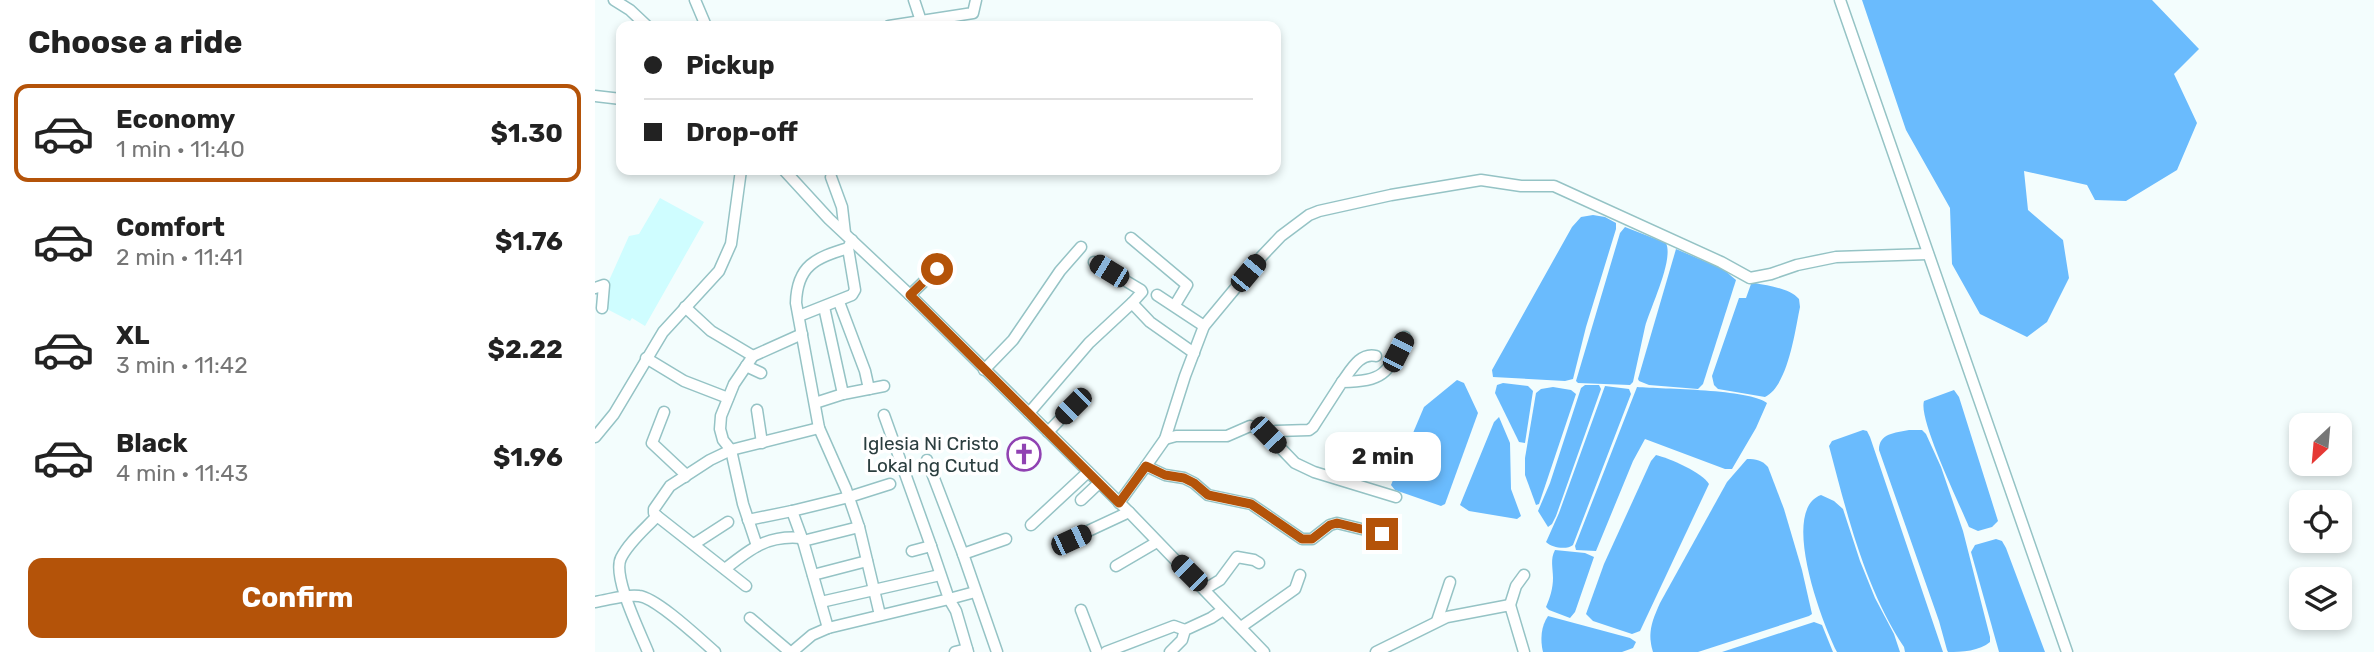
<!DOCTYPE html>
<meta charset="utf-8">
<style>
:root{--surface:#fff;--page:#f2f2f2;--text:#222;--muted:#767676;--line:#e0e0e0;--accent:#b45309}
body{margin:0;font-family:Rubik,sans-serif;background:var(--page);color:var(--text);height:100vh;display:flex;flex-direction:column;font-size:26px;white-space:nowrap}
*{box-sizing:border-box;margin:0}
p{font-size:23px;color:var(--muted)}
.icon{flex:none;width:38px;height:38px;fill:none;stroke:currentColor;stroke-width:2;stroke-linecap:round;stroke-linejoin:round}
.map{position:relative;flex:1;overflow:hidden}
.panel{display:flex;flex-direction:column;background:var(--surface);width:595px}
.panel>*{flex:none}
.banner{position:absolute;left:21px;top:21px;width:665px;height:154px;border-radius:14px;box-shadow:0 4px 10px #0003;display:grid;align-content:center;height:154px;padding:0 28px;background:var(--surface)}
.needle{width:46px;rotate:206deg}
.fabs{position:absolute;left:1694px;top:413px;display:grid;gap:14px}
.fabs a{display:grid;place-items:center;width:63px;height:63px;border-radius:14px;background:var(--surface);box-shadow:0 4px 10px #0003;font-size:35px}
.end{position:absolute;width:32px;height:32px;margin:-16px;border:9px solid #b45309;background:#fff;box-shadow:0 0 0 4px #fff}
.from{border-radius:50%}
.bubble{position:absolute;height:49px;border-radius:14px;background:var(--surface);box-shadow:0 4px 10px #0003;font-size:23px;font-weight:700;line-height:49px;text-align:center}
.car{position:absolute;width:21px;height:42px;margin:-21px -10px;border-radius:9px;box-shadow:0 0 5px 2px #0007;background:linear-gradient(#222 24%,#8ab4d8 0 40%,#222 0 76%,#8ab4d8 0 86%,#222 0)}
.banner b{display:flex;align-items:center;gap:24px;height:66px;font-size:26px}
.banner b+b{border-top:2px solid var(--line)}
.banner i{width:18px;height:18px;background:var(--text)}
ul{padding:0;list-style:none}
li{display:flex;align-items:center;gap:21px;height:98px;margin:0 14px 10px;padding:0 14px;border:4px solid transparent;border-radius:14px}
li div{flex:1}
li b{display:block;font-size:26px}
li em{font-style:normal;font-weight:700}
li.current{border-color:var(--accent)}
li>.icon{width:63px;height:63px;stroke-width:1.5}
h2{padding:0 28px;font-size:32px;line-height:84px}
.action{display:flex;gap:14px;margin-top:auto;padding:14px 28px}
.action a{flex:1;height:80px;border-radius:14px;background:var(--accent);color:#fff;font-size:28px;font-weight:700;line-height:80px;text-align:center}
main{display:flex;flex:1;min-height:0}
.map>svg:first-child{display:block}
.built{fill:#cffdff}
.water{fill:#6abbfd}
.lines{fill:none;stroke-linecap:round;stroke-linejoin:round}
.minor-casing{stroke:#95c3c5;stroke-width:13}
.minor{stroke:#fff;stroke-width:10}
.route{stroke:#b45309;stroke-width:9}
.labels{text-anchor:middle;stroke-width:7;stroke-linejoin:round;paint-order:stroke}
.poi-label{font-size:19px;fill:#2b3e3f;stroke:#fff;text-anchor:end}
</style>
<main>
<section class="panel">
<h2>Choose a ride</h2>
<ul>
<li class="current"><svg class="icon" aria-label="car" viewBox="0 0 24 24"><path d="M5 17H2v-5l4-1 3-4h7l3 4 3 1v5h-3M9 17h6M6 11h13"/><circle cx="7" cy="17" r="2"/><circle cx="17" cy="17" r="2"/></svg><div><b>Economy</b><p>1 min · 11:40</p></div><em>$1.30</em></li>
<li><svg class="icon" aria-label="car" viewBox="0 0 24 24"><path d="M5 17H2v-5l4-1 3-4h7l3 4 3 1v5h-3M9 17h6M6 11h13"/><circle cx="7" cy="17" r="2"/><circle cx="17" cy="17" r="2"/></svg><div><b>Comfort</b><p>2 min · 11:41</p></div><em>$1.76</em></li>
<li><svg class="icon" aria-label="car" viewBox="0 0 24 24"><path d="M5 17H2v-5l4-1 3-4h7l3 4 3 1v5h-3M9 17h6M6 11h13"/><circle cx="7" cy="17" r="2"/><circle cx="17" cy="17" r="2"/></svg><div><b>XL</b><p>3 min · 11:42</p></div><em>$2.22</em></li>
<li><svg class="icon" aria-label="car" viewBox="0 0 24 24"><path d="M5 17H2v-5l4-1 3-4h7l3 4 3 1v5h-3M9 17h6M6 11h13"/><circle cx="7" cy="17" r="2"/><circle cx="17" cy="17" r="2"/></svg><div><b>Black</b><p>4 min · 11:43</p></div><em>$1.96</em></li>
</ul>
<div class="action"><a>Confirm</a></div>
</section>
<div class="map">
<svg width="1779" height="652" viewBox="0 0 1779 652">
<rect width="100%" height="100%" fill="#f3fdfd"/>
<path class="built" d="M65,198L109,222L50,326L37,318L35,321L8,307L12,285L34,236L44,234Z"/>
<g class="water">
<path d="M1267,0H1557L1604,49L1579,74L1602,123L1582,170L1531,201L1500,200L1492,185L1429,171L1433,210L1468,240L1474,278L1452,322L1432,337L1385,314L1357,264L1355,208L1311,130Z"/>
<path d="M998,215L1010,217L1021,223V229L991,327L978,379L970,381L898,377L897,370L902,361L977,227L986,217Z"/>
<path d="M1030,227L1071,243C1079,260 1055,308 1050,327C1046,345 1042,364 1038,382L1035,385L983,383L981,381L1025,233Z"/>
<path d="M1081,249L1128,269L1141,280L1108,384L1103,389L1054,385L1044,381L1043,379Z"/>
<path d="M1160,283C1174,286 1194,288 1204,299L1205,307C1200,331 1193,386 1170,397L1123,389L1119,385L1117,376L1144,298H1151L1156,284Z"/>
<path d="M862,380L869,383L883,413L850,504L846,506L800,490L796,485L829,407Z"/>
<path d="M908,383L933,386L938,391L930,443L924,442L900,393L902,385Z"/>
<path d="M990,385H1004L1006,389L961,516L957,524L953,527L943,511L955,483L986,388Z"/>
<path d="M1010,386L1034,389L1036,394L978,545C972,550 957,548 951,542L952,540L964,513Z"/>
<path d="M958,387L976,390L981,394L944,504L941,505L930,475V458L941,393L946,389Z"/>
<path d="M1042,387C1068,389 1155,389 1172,403L1161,428L1137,469H1130L1050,439L1038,461L1001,551L981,550L980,546Z"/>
<path d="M1359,390L1364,397L1403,521L1397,527L1383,531L1374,527C1365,505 1323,419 1329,401Z"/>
<path d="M904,417L915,443L916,489L926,516L922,519L874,511L865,505L899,422Z"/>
<path d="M1268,430L1272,431L1275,437L1348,652H1310L1309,647C1270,588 1252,514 1234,446L1237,441Z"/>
<path d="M1314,430H1327L1331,434L1346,467L1368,531L1395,637V642C1385,651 1367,652 1353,652L1352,650L1344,621L1284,450C1284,433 1300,433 1314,430Z"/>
<path d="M1061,455C1074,458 1108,473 1114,484L1045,631L1037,634L998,621L991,614L1009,564L1056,461Z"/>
<path d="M1152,459C1161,459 1167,460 1173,467L1189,509L1207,570L1217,614L1214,616L1103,652H1058C1052,633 1057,621 1065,603L1132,482Z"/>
<path d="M1226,495L1239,501L1248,509L1265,561L1280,598L1299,634L1305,652H1242C1228,625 1184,510 1226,495Z"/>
<path d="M1401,539L1407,541L1411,548L1450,652H1404L1376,552L1380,545Z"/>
<path d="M960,550L990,553L999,557L980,612L975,618L954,610L951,607C955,598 958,588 958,578C958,568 955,559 960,550Z"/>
<path d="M953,616L1035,638L1041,642L1038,648L1027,652H948C945,640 946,626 953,616Z"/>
<path d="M1219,622L1227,625L1238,652H1127Z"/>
</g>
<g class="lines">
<defs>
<g id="minor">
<path d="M19,0L35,10L52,26"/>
<path d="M100,0L111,26"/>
<path d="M319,0L326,21"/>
<path d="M1245,0L1472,652"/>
<path d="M294,26L378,13L381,0"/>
<path d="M0,96L26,99"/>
<path d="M189,170L234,219L315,295L534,512L669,652"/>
<path d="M236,177L247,207L250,233"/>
<path d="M536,238L592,285L580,305"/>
<path d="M257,240L253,248C221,258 202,265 201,303L224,428L251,489L264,527L285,615"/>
<path d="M499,262L546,290L547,292L537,303"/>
<path d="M0,288L9,285L7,308"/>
<path d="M315,295L342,269"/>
<path d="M562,295L609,326"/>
<path d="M244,302L270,371L274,389"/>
<path d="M90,307L116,331L158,356"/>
<path d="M229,307L248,394"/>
<path d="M204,316L257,295L260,290L253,248"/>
<path d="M51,358L89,381L133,398"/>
<path d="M151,366L166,373"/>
<path d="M389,370L418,340L465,271L486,247"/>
<path d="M747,382C756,370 765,352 781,356"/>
<path d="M220,403L248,394L289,386"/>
<path d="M162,410L167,443"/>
<path d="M69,412L57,443L89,473L90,477"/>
<path d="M434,413L494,343L537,303L555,322L599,353"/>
<path d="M289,415L336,546"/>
<path d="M453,432L478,406"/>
<path d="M0,437L19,414L68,332L124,271L136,244L146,170"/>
<path d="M570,439L581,436H632L655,426L667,429L673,435"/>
<path d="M332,460L368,554L402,652"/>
<path d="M551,466L570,439L590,376L609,326L667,256L686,236L714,215L724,211L796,195L886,180L926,186H959L1126,262L1155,278L1176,274L1202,265L1241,257L1333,254"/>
<path d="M801,497L719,472L700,463L673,435L681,431L714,430L718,427L747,382C790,381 792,374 810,337"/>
<path d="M486,500L504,483"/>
<path d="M524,503L551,466L570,475L589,478L599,483L613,495L656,504L707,539H717L735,525L742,523L787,534"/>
<path d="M62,516L59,513V509L75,486L115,460L136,450L224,428"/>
<path d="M153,520L197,511"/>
<path d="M436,525L493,472"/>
<path d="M476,539L534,512"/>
<path d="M208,541L264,527"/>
<path d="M99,544L133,522"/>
<path d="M162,546L148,504L136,450L128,440L125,429L126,416L139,384L158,356L207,334"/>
<path d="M368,554L411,539"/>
<path d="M521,566L562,542"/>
<path d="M130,569C155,549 172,535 206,538"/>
<path d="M218,575L272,561"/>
<path d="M610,589L625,580L642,557L659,560L664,563"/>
<path d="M0,602C14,600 30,594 44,596C62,598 105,639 120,652"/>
<path d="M226,602L345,575"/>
<path d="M915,605L921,586L929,575"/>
<path d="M486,610L502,652"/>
<path d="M155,618L195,652"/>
<path d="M842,621L855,582"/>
<path d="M646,627L700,589L705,575"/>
<path d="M233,628L208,541L197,511L254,497L295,484"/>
<path d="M53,652C45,632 17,576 26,558C34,542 50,529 62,516L151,586"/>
<path d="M197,652L217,635L233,628L354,599L336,546L317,551"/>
<path d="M360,652L372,649"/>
<path d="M373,652L361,611L354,599L380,592"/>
<path d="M511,652L579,626L590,630"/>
<path d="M575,652L587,640L590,630L616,618L628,610"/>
<path d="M781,652L852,617L915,605L929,652"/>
</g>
</defs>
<use href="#minor" class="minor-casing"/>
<use href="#minor" class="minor"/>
</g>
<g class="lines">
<path class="route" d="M342,269L315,295L524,503L551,466L570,475L589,478L599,483L613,495L656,504L707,539H717L735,525L742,523L787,534"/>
</g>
<defs>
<symbol id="church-ring" viewBox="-11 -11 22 22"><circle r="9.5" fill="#fff" stroke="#9042b2" stroke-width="1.5"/><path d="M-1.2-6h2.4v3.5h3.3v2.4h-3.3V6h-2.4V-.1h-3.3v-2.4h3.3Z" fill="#9042b2"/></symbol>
</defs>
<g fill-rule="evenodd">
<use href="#church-ring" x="410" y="435" width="38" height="38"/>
</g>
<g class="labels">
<g class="poi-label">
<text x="404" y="450">Iglesia Ni Cristo<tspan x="404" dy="22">Lokal ng Cutud</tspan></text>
</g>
</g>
</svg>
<div class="fabs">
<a><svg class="needle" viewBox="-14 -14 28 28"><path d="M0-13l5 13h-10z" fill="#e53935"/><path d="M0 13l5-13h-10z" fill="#767676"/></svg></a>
<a><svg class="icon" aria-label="locate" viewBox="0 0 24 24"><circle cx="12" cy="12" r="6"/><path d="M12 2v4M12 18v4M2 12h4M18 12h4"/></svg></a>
<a><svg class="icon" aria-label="layers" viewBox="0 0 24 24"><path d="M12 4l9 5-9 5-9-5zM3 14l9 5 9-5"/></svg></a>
</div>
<i class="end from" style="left:342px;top:269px"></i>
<i class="end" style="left:787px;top:534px"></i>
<div class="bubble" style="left:730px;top:432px;width:116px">2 min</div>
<i class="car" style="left:514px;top:271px;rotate:301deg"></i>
<i class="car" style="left:653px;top:273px;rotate:40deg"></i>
<i class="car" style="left:803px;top:352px;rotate:27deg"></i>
<i class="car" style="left:478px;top:406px;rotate:225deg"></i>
<i class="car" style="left:673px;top:435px;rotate:136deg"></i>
<i class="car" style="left:476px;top:540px;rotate:65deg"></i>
<i class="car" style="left:594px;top:573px;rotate:315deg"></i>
<div class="banner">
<b><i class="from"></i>Pickup</b>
<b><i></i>Drop-off</b>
</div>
</div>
</main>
